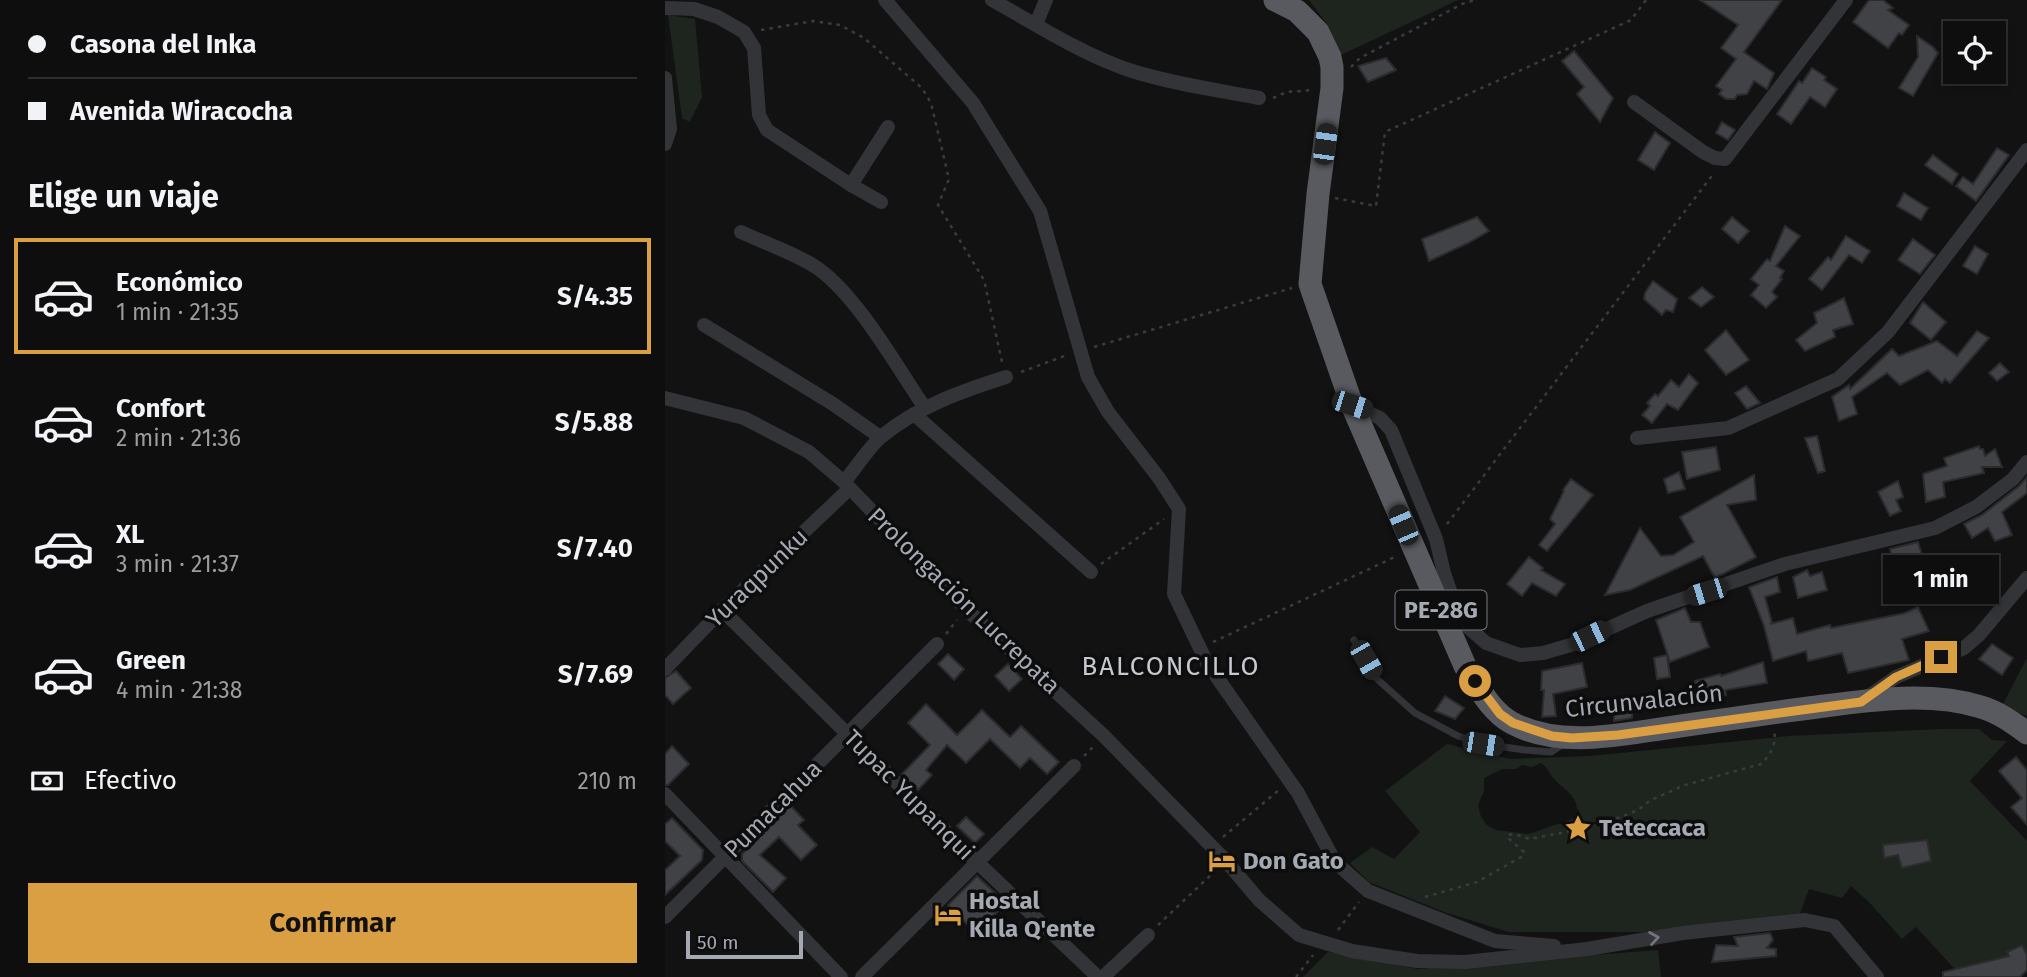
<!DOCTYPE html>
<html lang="es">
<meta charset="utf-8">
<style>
:root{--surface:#0e0e0e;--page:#171717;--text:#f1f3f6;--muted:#9b9c9e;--line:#2e2e2e;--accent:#da9f43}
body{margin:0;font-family:"Fira Sans",sans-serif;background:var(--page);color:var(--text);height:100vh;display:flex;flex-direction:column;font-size:26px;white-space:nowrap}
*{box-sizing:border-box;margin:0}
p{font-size:23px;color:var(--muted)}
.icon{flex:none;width:38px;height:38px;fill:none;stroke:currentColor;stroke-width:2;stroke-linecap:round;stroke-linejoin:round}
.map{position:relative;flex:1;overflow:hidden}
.drawer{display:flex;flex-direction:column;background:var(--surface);width:665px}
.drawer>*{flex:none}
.top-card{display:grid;align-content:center;height:154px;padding:0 28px;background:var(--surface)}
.controls{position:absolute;left:1278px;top:21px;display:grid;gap:14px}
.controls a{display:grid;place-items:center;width:63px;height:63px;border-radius:0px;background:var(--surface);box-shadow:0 4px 10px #0003,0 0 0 2px var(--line);font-size:35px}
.scale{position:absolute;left:21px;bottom:18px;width:117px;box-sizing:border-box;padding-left:7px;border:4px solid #a5a9b2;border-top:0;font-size:19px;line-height:24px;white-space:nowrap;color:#a5a9b2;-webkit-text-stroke:5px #0d0d0e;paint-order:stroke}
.end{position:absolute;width:32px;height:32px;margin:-16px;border:9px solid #da9f43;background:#111;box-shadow:0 0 0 4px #111}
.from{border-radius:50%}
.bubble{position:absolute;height:49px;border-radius:0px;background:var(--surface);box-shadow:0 4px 10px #0003,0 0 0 2px var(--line);font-size:23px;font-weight:700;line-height:49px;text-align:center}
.car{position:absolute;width:21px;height:42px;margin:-21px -10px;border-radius:9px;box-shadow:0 0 5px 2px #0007;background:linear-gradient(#222 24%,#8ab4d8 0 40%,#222 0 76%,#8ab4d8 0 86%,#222 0)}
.top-card b{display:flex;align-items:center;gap:24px;height:66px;font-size:26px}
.top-card b+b{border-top:2px solid var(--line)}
.top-card i{width:18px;height:18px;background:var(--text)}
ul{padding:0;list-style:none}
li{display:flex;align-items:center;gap:21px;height:116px;margin:0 14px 10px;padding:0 14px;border:4px solid transparent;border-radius:0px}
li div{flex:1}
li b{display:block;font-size:26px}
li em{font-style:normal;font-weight:700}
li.on{border-color:var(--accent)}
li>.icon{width:63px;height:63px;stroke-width:1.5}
h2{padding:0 28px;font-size:32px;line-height:84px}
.pay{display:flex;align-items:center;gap:18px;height:77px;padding:0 28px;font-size:26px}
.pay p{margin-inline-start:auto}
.primary-button{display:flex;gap:14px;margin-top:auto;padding:14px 28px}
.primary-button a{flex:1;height:80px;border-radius:0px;background:var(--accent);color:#111;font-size:28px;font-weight:700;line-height:80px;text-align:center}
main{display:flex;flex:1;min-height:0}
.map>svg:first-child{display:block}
.green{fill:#1e251f;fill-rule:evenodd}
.building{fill:#414246;stroke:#2c2c2f;stroke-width:2}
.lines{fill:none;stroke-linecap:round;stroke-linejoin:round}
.path{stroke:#393b3e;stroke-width:2.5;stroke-dasharray:3.5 5;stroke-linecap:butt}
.service{stroke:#333437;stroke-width:7}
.minor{stroke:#333437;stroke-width:14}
.trunk{stroke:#585a5f;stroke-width:23}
.oneway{stroke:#72747b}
.route{stroke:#da9f43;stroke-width:9}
.labels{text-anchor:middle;stroke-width:7;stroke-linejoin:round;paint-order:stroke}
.shield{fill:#0d0d0e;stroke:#777a81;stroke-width:2}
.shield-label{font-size:23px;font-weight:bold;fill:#a5a9b2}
.street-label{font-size:24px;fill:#a5a9b2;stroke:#0d0d0e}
.poi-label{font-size:24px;font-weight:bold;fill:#a5a9b2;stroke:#0d0d0e;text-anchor:start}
.neighbourhood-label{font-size:26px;letter-spacing:2px;fill:#c5c8ce;stroke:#0d0d0e}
</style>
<main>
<section class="drawer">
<div class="top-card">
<b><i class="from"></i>Casona del Inka</b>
<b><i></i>Avenida Wiracocha</b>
</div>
<h2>Elige un viaje</h2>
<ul>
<li class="on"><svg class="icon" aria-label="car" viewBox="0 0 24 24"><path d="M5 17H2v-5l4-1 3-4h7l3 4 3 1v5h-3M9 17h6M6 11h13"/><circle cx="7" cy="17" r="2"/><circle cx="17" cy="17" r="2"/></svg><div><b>Económico</b><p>1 min · 21:35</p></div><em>S/4.35</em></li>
<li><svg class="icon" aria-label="car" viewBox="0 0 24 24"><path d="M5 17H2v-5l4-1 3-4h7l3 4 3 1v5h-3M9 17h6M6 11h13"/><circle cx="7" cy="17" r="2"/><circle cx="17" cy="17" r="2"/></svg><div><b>Confort</b><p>2 min · 21:36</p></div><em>S/5.88</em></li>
<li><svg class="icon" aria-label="car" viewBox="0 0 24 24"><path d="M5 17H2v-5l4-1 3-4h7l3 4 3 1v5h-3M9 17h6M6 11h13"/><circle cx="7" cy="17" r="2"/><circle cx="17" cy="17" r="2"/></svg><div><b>XL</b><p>3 min · 21:37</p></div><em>S/7.40</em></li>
<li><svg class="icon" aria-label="car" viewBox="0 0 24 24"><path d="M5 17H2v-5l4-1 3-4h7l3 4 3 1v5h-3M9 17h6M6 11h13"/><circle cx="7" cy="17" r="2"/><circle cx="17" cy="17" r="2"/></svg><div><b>Green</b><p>4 min · 21:38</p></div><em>S/7.69</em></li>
</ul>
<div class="pay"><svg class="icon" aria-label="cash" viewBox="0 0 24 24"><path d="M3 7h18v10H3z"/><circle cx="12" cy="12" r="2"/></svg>Efectivo<p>210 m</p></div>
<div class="primary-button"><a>Confirmar</a></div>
</section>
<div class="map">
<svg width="1362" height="977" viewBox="0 0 1362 977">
<rect width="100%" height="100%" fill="#121213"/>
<g class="green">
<path d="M644,0H793L676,55L662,24Z"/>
<path d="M3,15L30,19L37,97L25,122L17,118Z"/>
<path d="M1362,658V716L1337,706Z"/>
<path d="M1276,729H1314L1327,740L1342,741L1305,781L1362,841V960L1297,977L1251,927L1237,939L1204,902L1186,886L1177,898L1144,889L1134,916L980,932H844L779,912L704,882L685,863L707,847L729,859L755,832L720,791L782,744L845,759L925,756L1124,736ZM876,763C884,768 884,774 890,780C905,795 912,794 913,817L864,834L831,830L822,825L816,817L813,805L819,791V778L837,769H851L857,765L867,767Z"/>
<path d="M993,950L996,977H638L663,952L753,969Z"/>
</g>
<g class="building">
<path d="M1035,0H1117L1079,52L1109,73L1102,89L1089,81L1082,94L1072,95L1070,99H1061L1054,94L1057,90L1051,86L1071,59L1056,48L1073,25Z"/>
<path d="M1204,0H1218L1228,8L1223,10L1244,25L1237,35L1234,33L1223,48L1188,22Z"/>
<path d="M1252,36L1268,47L1273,53L1248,96L1234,88L1253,57Z"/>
<path d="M909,51L948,98L935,122L912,94L919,87L897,61Z"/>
<path d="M721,58L731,70L703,82L693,66Z"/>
<path d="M1147,68L1161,77L1159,80L1172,89L1160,107L1145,97L1126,124L1112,114L1134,81L1137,83Z"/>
<path d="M1057,122L1070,130L1063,140L1051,133Z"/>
<path d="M990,132L1005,143L989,170L973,160Z"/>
<path d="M1332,148L1344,155L1311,201L1291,186L1298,177L1308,184Z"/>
<path d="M1268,155L1293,174L1287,184L1260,165Z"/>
<path d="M1239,193L1263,208L1256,220L1232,206Z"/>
<path d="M812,217L824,231L803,243L764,261L757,239Z"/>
<path d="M1067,217L1084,231L1073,243L1057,229Z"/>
<path d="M1120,226L1135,236L1111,266L1119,271L1115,278L1117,279L1107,292L1112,297L1101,308L1086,295L1094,285L1086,279L1102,259L1105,261Z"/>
<path d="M1181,236L1205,251L1197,263L1184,255L1157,290L1144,279L1163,257L1166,260Z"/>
<path d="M1248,239L1270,255L1255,274L1233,260Z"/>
<path d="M1310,246L1323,254L1312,274L1298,266Z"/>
<path d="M988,281L1012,299L1008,312L1001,310L997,315L979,299L980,293Z"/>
<path d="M1037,287L1049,297L1036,307L1024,298Z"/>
<path d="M1179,298L1188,324L1168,330L1170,337L1140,351L1131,340L1152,323L1149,313Z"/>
<path d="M1258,302L1281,322L1266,340L1245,323Z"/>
<path d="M1061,330L1084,360L1061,375L1040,350Z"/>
<path d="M1312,331L1324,338L1285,383L1280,379L1277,383L1263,370L1235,385L1222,373L1187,397L1192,414L1174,421L1167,397L1184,385L1185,389L1227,349L1234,356L1272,341L1292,356Z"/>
<path d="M1335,363L1344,372L1332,381L1324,373Z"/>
<path d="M1024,374L1033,383L1013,410L1002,404L987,423L977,415L985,406L982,403L990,394L993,396L1006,380L1014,387Z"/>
<path d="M1081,386L1095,403L1082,409L1070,393Z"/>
<path d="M1152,436L1160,471L1153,473L1140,438Z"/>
<path d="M1314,446L1315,449H1318L1320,456L1330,449L1337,467H1317L1319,473L1278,482L1280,497L1261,502L1258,474L1282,466L1279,458Z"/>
<path d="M1051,447L1055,470L1022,479L1017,452Z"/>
<path d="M1014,472L1020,489L1003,493L999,479Z"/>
<path d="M1089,475L1091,500L1062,505L1091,557L1050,578L1038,556L965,590L940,595L975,528L996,556L1008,555L1029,542L1015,517Z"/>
<path d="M1362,477V493L1337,512L1347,535L1330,541L1323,528L1307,538L1299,524L1317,515L1354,486Z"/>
<path d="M906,479L928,495L882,551L874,545L890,524L885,519L899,491L898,490Z"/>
<path d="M1233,481L1238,497L1231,500L1236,511L1225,516L1213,492Z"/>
<path d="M1253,542L1261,568L1279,563L1283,576L1241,587L1230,569L1225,549Z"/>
<path d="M864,557L878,568L876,570L900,584L891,596L867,583L857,596L842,584Z"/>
<path d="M1142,570L1145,576L1157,572L1162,590L1133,598L1128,577Z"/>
<path d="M1112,577L1115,592L1100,597L1107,623L1105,624L1128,618L1132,634L1165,625L1166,628L1240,613L1253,607L1264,631L1237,639L1244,660L1183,673L1177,653L1143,661L1141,651L1108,661L1099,626L1084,587Z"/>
<path d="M1020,608L1026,622H1035L1044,647L1005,662L991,620Z"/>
<path d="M1327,644L1348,658L1337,675L1314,659Z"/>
<path d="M283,654L299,669L289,680L273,664Z"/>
<path d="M1002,655L1005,677L992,679L989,658Z"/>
<path d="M1098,662L1102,683L1060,690L1061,695L1032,702L1030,681L1055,674L1056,676Z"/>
<path d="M917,663L922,687L888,694L891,716L877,717L879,690H876L877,671Z"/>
<path d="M343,664L357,679L344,691L330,676Z"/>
<path d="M11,671L26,688L8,704L0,695V678Z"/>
<path d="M780,696L799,708L790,719L770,711Z"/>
<path d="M949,699H969L967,718L949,721Z"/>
<path d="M261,704L292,735L317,710L345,737L356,726L394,762L382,774L365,758L355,768L325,739L301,763L282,745L261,770L267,775L253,790L237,774L265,745L243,723Z"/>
<path d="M7,746L24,764L3,785H0V754Z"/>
<path d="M1351,757L1362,770V825L1346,807L1357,798L1334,771Z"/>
<path d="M125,805L139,820L133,825L152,845L136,860L114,837L95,855L121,878L108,892L77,861V854Z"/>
<path d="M301,817L319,834L310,843L292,826Z"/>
<path d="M7,818L38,850L37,860L0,895V870L15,856L0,841V824Z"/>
<path d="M1262,840L1266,861L1237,868L1233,855L1219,858L1218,845Z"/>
<path d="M312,876L341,903L311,933L283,905Z"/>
<path d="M1105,933L1108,940L1102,948L1111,949V956L1047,962L1051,945L1073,946L1069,937Z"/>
<path d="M1357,945L1362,955V970L1355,977H1278V972L1344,956L1342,952Z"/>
</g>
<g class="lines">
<g class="path">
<path d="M96,30L148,21L175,25L199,38L257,88L266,103L284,179L273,205L319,280L337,362"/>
<path d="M686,67L695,58L797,4L810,0"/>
<path d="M608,98L622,92L649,90"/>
<path d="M670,198L711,206L720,132L966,20L981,0"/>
<path d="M429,347L627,288"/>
<path d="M356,372L402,355"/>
<path d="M782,524L1049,173"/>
<path d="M436,564L499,519"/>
<path d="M281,634L292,620"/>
<path d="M548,642L732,556"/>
<path d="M419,756L429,746"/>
<path d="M558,837L614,790"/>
<path d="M760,897L812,882L856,857L859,852L842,837L844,835L849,834L865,839L906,831L956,817L973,810L986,800L1020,785L1096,764C1105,756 1112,744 1109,731"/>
<path d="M493,925L549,872"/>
<path d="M673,930L694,902"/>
<path d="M631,977L648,955"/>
</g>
<path class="service" d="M689,640L712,679L750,713L793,736L818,744L860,750L886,752L898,744"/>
<g class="minor">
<path d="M220,0L308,103L375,211L423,377L443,412L494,478L514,509L509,594L542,663L633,793L670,862L703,891L830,941L889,946"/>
<path d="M327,0C372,25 418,55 467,71C509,84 552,90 594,98"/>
<path d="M0,8L29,9L53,17L79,32L89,48L94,115L102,130L186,185L216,202"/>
<path d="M371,24L381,0"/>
<path d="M0,78L5,129L0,144"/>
<path d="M969,102L1038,152L1050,158L1060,159L1181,0"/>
<path d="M186,185L223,127"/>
<path d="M76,232C97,242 137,256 155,270C194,299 232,367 260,408"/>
<path d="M39,325L168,404L215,437"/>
<path d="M0,398L79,418L144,452L179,482L301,609L439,736L561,861L594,900L634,935L687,951L752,961L800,962L922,949L1018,933L1140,920L1169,926L1212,977"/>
<path d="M687,405L715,418L726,430L771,539L779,573L795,620L821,643L855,655L878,653L909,644L982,611L1120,564L1270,528L1311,507L1348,479L1362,462"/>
<path d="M249,414L426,572"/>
<path d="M972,438L1063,428L1173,379L1223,332L1362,150"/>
<path d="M179,482C191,468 203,448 217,436C254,406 297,391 341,377"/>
<path d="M57,610L312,862L433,977"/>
<path d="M0,669L57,610L184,489"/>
<path d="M1200,699L1231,677L1299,648L1314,635L1362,578"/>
<path d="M0,794L176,977"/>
<path d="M0,917L272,644"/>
<path d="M197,977L409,766"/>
<path d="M438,977L483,935"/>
</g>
<path class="trunk" d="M610,0L632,11L653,32L665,57L667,67V88L653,194L645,284L687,405L800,666C813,686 825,711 847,723C890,746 943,737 988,730C1043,722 1097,714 1152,707C1205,700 1264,691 1316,707C1333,712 1347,722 1362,733"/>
</g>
<defs><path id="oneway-chevron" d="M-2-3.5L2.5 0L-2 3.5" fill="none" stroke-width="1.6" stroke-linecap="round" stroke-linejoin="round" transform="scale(1.75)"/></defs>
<use class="oneway" href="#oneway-chevron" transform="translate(989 938) rotate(-9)"/>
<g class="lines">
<path class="route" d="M810,681L835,714L848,723L887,736L907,738L953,735L1196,702L1231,677L1276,657"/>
</g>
<defs>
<symbol id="sight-bare" viewBox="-9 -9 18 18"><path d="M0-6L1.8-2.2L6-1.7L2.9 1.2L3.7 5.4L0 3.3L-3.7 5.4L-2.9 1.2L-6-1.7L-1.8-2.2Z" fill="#da9f43" stroke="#0d0d0e" stroke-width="2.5" paint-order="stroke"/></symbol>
<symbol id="hotel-bare" viewBox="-9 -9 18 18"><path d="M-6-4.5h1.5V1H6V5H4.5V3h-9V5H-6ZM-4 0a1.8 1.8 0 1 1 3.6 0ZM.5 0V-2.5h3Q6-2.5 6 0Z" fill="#da9f43" stroke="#0d0d0e" stroke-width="2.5" paint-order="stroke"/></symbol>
</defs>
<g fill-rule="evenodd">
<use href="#sight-bare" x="894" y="809" width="38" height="38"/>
<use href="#hotel-bare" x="538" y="842" width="38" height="38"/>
<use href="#hotel-bare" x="264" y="896" width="38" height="38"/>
</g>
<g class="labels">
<rect class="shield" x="730.5" y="590.5" width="91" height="39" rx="5"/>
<g class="shield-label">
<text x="776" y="618">PE-28G</text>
</g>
<g class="street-label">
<text transform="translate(92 578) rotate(-44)" y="8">Yuraqpunku</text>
<text transform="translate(299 601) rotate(44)" y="8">Prolongación Lucrepata</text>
<text transform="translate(979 701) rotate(-6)" y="8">Circunvalación</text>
<text transform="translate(244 795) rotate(45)" y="8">Tupac Yupanqui</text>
<text transform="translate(108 809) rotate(-45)" y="8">Pumacahua</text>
</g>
<g class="poi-label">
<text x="934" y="836">Teteccaca</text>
<text x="578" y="869">Don Gato</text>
<text x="304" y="909">Hostal<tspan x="304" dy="28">Killa Q'ente</tspan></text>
</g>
<g class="neighbourhood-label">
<text x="506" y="675">BALCONCILLO</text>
</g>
</g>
</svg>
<div class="controls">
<a><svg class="icon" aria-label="locate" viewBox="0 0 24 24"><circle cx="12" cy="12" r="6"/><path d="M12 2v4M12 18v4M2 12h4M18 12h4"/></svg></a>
</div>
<div class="scale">50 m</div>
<i class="end from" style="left:810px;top:681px"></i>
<i class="end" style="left:1276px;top:657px"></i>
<div class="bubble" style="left:1218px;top:555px;width:116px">1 min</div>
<i class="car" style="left:660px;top:144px;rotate:8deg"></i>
<i class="car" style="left:687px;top:405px;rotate:108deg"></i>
<i class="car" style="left:738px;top:525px;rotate:337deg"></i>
<i class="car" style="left:1041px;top:592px;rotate:253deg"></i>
<i class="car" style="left:925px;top:636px;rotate:64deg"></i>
<i class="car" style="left:701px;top:660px;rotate:150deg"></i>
<i class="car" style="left:818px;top:744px;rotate:99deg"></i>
</div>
</main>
